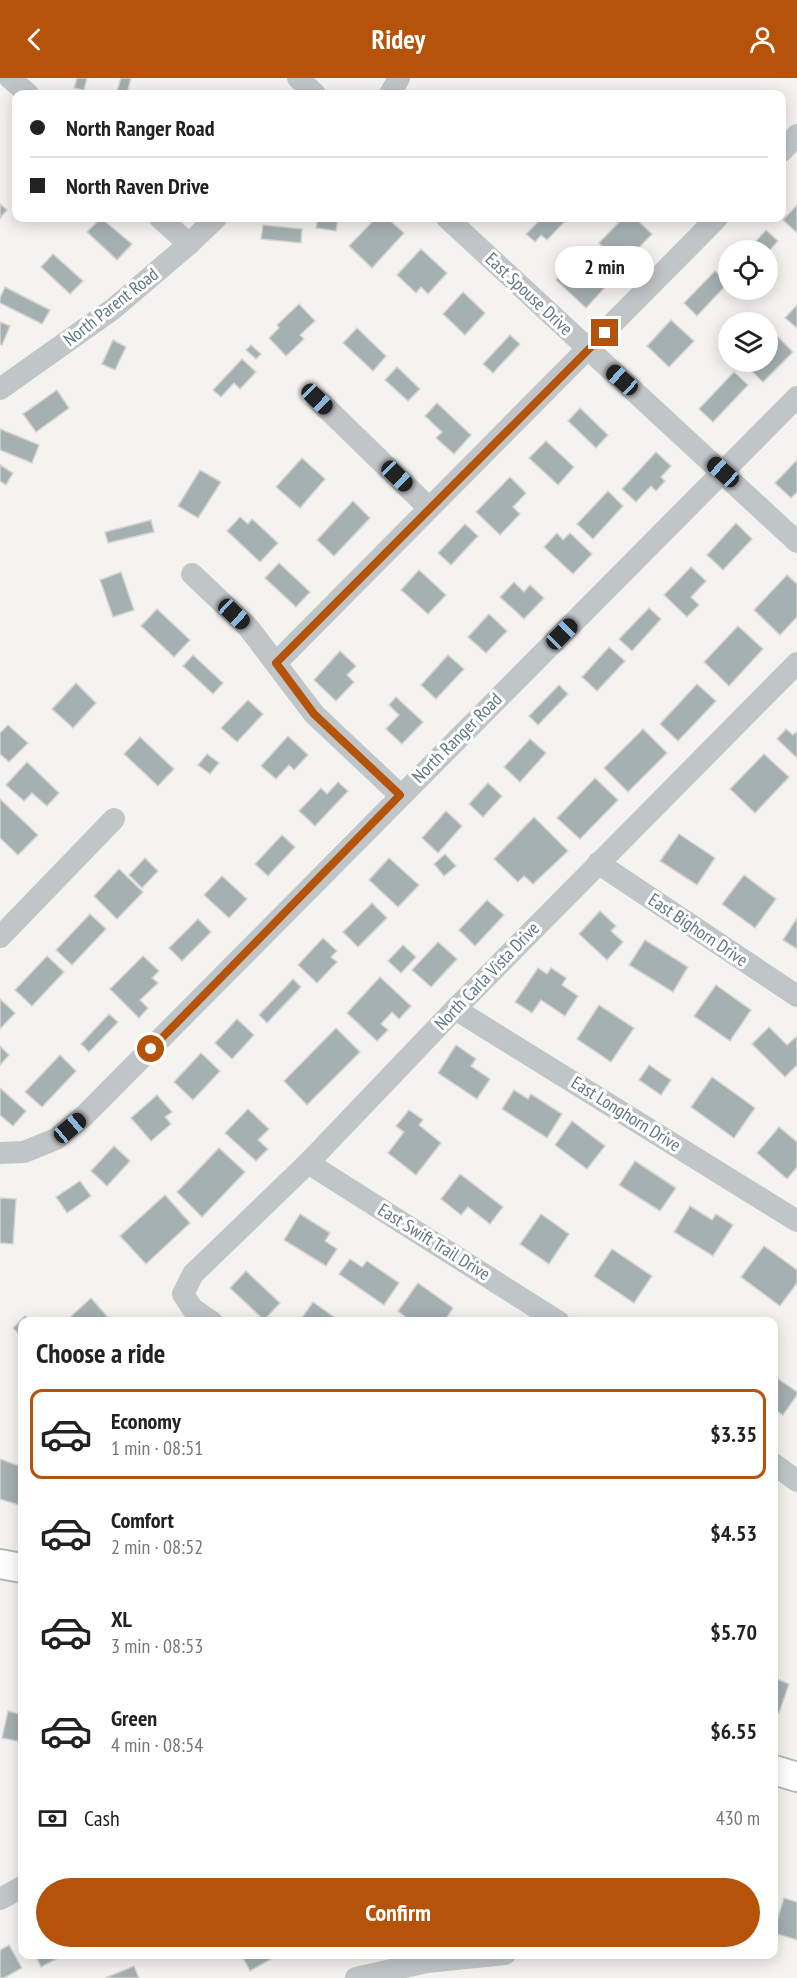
<!DOCTYPE html>
<meta charset="utf-8">
<style>
:root{--surface:#fff;--page:#f2f2f2;--text:#222;--muted:#767676;--line:#e0e0e0;--accent:#b45309}
body{margin:0;font-family:"PT Sans Narrow",sans-serif;background:var(--page);color:var(--text);height:100vh;display:flex;flex-direction:column;font-size:22px;white-space:nowrap}
*{box-sizing:border-box;margin:0}
p{font-size:20px;color:var(--muted)}
.icon{flex:none;width:33px;height:33px;fill:none;stroke:currentColor;stroke-width:2;stroke-linecap:round;stroke-linejoin:round}
.map{position:relative;flex:1;overflow:hidden}
.details{position:absolute;left:18px;top:1239px;width:760px;height:642px;display:flex;flex-direction:column;background:var(--surface);border-radius:12px;box-shadow:0 3px 15px #0003}
.details>*{flex:none}
.top-card{position:absolute;left:12px;top:12px;width:774px;height:132px;border-radius:12px;box-shadow:0 3px 15px #0003;display:grid;align-content:center;height:132px;padding:0 18px;background:var(--surface)}
.controls{position:absolute;left:718px;top:162px;display:grid;gap:12px}
.controls a{display:grid;place-items:center;width:60px;height:60px;border-radius:50%;background:var(--surface);box-shadow:0 3px 15px #0003;font-size:30px}
.end{position:absolute;width:27px;height:27px;margin:-14px;border:8px solid #b45309;background:#fff;box-shadow:0 0 0 3px #fff}
.from{border-radius:50%}
.bubble{position:absolute;height:42px;border-radius:21px;background:var(--surface);box-shadow:0 3px 15px #0003;font-size:20px;font-weight:600;line-height:42px;text-align:center}
.car{position:absolute;width:18px;height:36px;margin:-18px -9px;border-radius:8px;box-shadow:0 0 4px 2px #0007;background:linear-gradient(#222 24%,#8ab4d8 0 40%,#222 0 76%,#8ab4d8 0 86%,#222 0)}
.top-card b{display:flex;align-items:center;gap:21px;height:57px;font-size:22px}
.top-card b+b{border-top:2px solid var(--line)}
.top-card i{width:15px;height:15px;background:var(--text)}
ul{padding:0;list-style:none}
li{display:flex;align-items:center;gap:18px;height:90px;margin:0 12px 9px;padding:0 6px;border:3px solid transparent;border-radius:12px}
li div{flex:1}
li b{display:block;font-size:22px}
li em{font-style:normal;font-weight:600}
li.on{border-color:var(--accent)}
li>.icon{width:54px;height:54px;stroke-width:1.5}
h2{padding:0 18px;font-size:27px;line-height:72px}
.pay{display:flex;align-items:center;gap:15px;height:66px;padding:0 18px;font-size:22px}
.pay p{margin-inline-start:auto}
.action{display:flex;gap:12px;margin-top:auto;padding:12px 18px}
.action a{flex:1;height:69px;border-radius:36px;background:var(--accent);color:#fff;font-size:24px;font-weight:600;line-height:69px;text-align:center}
header{display:flex;justify-content:space-between;align-items:center;height:78px;padding:0 18px;background:var(--accent);color:#fff;font-size:27px;font-weight:600}
.map>svg:first-child{display:block}
.building{fill:#a5b0b3;stroke:#d5d4d2;stroke-width:1.5}
.lines{fill:none;stroke-linecap:round;stroke-linejoin:round}
.major-casing{stroke:#b3b8bb;stroke-width:32}
.minor{stroke:#c0c5c7;stroke-width:22}
.major{stroke:#fff;stroke-width:28}
.route{stroke:#b45309;stroke-width:8}
.labels{text-anchor:middle;stroke-width:6;stroke-linejoin:round;paint-order:stroke}
.street-label{font-size:18px;fill:#617782;stroke:#fff}
</style>
<header><svg class="icon" aria-label="back" viewBox="0 0 24 24"><path d="M15 5l-7 7 7 7"/></svg>Ridey<svg class="icon" aria-label="person" viewBox="0 0 24 24"><circle cx="12" cy="8" r="4"/><path d="M4 21q1-7 8-7t8 7"/></svg></header>
<div class="map">
<svg width="797" height="1900" viewBox="0 0 797 1900">
<rect width="100%" height="100%" fill="#f4f3ef"/>
<g class="building">
<path d="M77,0H87L84,12L74,10Z"/>
<path d="M121,0H131L127,16H116Z"/>
<path d="M0,126L7,132L0,140Z"/>
<path d="M797,127V155L783,142Z"/>
<path d="M101,140L132,166L117,182L87,154Z"/>
<path d="M318,140H338L336,153L316,150Z"/>
<path d="M376,140H387L404,155L372,190L349,168Z"/>
<path d="M542,140H568L547,162L541,157L535,164L526,156Z"/>
<path d="M623,140H635L652,156L622,187L599,165Z"/>
<path d="M263,147L302,151L301,165L261,161Z"/>
<path d="M766,152L778,163L768,174V172H748Z"/>
<path d="M421,171L447,195L428,216L421,209L416,215L397,197Z"/>
<path d="M53,176L83,203L70,216L41,189Z"/>
<path d="M579,177L609,205L586,230L556,202Z"/>
<path d="M715,193L728,205L697,238L684,225Z"/>
<path d="M5,209L50,232L42,246L0,225V220Z"/>
<path d="M463,214L485,235L465,257L443,236Z"/>
<path d="M299,226L315,243L300,257L304,261L286,278L269,260L279,250L277,247Z"/>
<path d="M797,227V250L785,240Z"/>
<path d="M671,242L694,263L669,289L647,268Z"/>
<path d="M0,244L10,248L2,267L0,266Z"/>
<path d="M357,250L386,278L373,293L343,265Z"/>
<path d="M769,250L793,274L763,304L742,284H768Z"/>
<path d="M510,257L520,266L493,295L483,286Z"/>
<path d="M113,262L126,269L115,292L102,286Z"/>
<path d="M251,267L261,276L256,281L246,272Z"/>
<path d="M242,281L256,294L240,311L234,305L221,319L213,312Z"/>
<path d="M397,289L420,311L408,323L385,302Z"/>
<path d="M734,294L748,307L713,344L699,331Z"/>
<path d="M57,312L69,330L36,354L23,336Z"/>
<path d="M437,325L471,357L454,376L436,360L442,354L425,338Z"/>
<path d="M580,330L608,357L596,370L568,343Z"/>
<path d="M0,351L39,367L32,385L0,372Z"/>
<path d="M546,363L574,389L558,407L529,380Z"/>
<path d="M656,374L671,388L661,399L665,403L656,413L651,408L636,424L622,411Z"/>
<path d="M302,380L325,401L300,430L276,409Z"/>
<path d="M797,382V414L791,420L775,405Z"/>
<path d="M0,387L13,395L6,407L0,403Z"/>
<path d="M200,392L221,404L198,440L178,428Z"/>
<path d="M510,399L526,415L513,429L520,436L500,457L476,434Z"/>
<path d="M608,413L623,428L593,461L577,446Z"/>
<path d="M353,423L370,440L334,478L317,462Z"/>
<path d="M240,439L248,446L252,441L278,465L260,484L227,453Z"/>
<path d="M151,442L154,454L108,465L105,454Z"/>
<path d="M736,445L752,461L723,492L707,477Z"/>
<path d="M465,446L478,458L451,487L438,475Z"/>
<path d="M557,455L563,462L570,455L592,476L573,496L544,469Z"/>
<path d="M279,485L310,514L296,529L265,500Z"/>
<path d="M691,489L706,503L691,519L699,527L687,539L664,517Z"/>
<path d="M419,492L446,517L428,536L401,512Z"/>
<path d="M121,494L134,532L113,539L100,502Z"/>
<path d="M787,497L797,506V539L780,557L754,532Z"/>
<path d="M514,504L524,514L530,507L544,520L524,541L500,519Z"/>
<path d="M649,530L661,541L632,573L619,561Z"/>
<path d="M157,531L190,562L174,579L141,548Z"/>
<path d="M489,536L507,553L486,575L468,559Z"/>
<path d="M738,548L763,571L729,608L704,584Z"/>
<path d="M609,569L625,583L597,613L582,599Z"/>
<path d="M340,573L356,588L347,597L354,604L336,623L314,602Z"/>
<path d="M193,577L223,605L213,616L183,588Z"/>
<path d="M448,577L464,591L436,621L421,607Z"/>
<path d="M76,605L96,625L73,650L52,631Z"/>
<path d="M697,606L716,623L678,663L660,646Z"/>
<path d="M559,607L568,616L538,647L529,638Z"/>
<path d="M396,619L423,644L402,666L386,651L399,637L389,627Z"/>
<path d="M248,622L263,636L237,664L221,650Z"/>
<path d="M8,647L28,665L9,684L0,676V655Z"/>
<path d="M643,651L667,675L628,714L604,690Z"/>
<path d="M786,651L793,657L797,653V680L777,661Z"/>
<path d="M288,658L308,677L294,692L289,687L276,701L261,688Z"/>
<path d="M140,659L174,691L158,708L124,676Z"/>
<path d="M530,661L546,675L520,704L504,689Z"/>
<path d="M207,676L219,685L210,696L198,687Z"/>
<path d="M764,676L789,699L755,735L730,711Z"/>
<path d="M27,684L59,715L47,728L32,715L24,723L6,707Z"/>
<path d="M595,700L618,722L580,761L557,740Z"/>
<path d="M338,704L348,713L315,748L299,733L321,710L327,716Z"/>
<path d="M488,705L502,718L483,739L469,726Z"/>
<path d="M0,721L38,757L18,777L0,760Z"/>
<path d="M446,733L462,748L438,775L422,760Z"/>
<path d="M534,739L568,773L533,806L524,798L518,804L494,781Z"/>
<path d="M679,756L715,780L697,807L660,783Z"/>
<path d="M282,757L295,769L268,798L255,786Z"/>
<path d="M445,776L456,788L444,798L434,786Z"/>
<path d="M145,780L158,793L142,810L129,797Z"/>
<path d="M389,780L419,807L398,829L369,802Z"/>
<path d="M119,791L143,814L117,841L94,818Z"/>
<path d="M744,797L776,821L755,850L722,826Z"/>
<path d="M222,798L247,821L229,840L204,817Z"/>
<path d="M487,822L504,837L475,868L459,852Z"/>
<path d="M372,825L387,840L358,869L343,854Z"/>
<path d="M600,833L616,848L611,853L623,864L607,882L579,856Z"/>
<path d="M90,836L106,851L72,887L56,872Z"/>
<path d="M797,840V871L783,862Z"/>
<path d="M198,841L211,854L182,883L169,870Z"/>
<path d="M323,860L337,873L331,879L337,884L317,905L298,887Z"/>
<path d="M645,862L688,889L673,914L629,887Z"/>
<path d="M438,864L457,881L431,909L412,892Z"/>
<path d="M403,867L416,879L401,895L388,883Z"/>
<path d="M47,878L64,894L32,928L15,912Z"/>
<path d="M143,878L159,893L152,900L158,905L140,922L148,930L139,940L110,911Z"/>
<path d="M538,890L547,896L551,890L566,900L562,907L578,918L565,938L541,922L532,935L515,924Z"/>
<path d="M380,899L411,928L399,941L392,934L381,946L388,952L377,963L347,935Z"/>
<path d="M293,901L301,909L267,945L259,937Z"/>
<path d="M716,907L751,932L730,963L694,938Z"/>
<path d="M0,921L15,935L0,951Z"/>
<path d="M599,927L634,950L611,984L577,961Z"/>
<path d="M109,936L118,944L89,974L81,966Z"/>
<path d="M237,941L254,957L232,981L215,965Z"/>
<path d="M769,949L787,967L797,958V987L785,999L752,966Z"/>
<path d="M336,950L360,974L307,1027L284,1003Z"/>
<path d="M456,967L476,981L471,988L490,1001L477,1021L438,995Z"/>
<path d="M0,968L9,977L0,987Z"/>
<path d="M201,975L220,993L193,1022L174,1004Z"/>
<path d="M60,977L76,993L42,1029L25,1014Z"/>
<path d="M649,987L671,1002L661,1017L639,1002Z"/>
<path d="M712,999L755,1030L734,1060L691,1029Z"/>
<path d="M0,1010L26,1033L13,1048L0,1037Z"/>
<path d="M514,1012L528,1021L531,1016L562,1036L547,1060L502,1031Z"/>
<path d="M157,1017L172,1034L165,1039L171,1046L151,1063L131,1040Z"/>
<path d="M248,1031L269,1051L258,1062L268,1071L256,1083L225,1055Z"/>
<path d="M409,1032L423,1042L419,1047L441,1065L416,1097L388,1075L404,1054L396,1048Z"/>
<path d="M572,1043L605,1068L587,1091L555,1067Z"/>
<path d="M779,1049L797,1064V1089L787,1101L757,1075Z"/>
<path d="M114,1068L130,1083L107,1108L91,1093Z"/>
<path d="M219,1070L245,1094L202,1139L177,1114Z"/>
<path d="M635,1083L676,1110L660,1133L619,1107Z"/>
<path d="M460,1096L503,1129L490,1146L468,1129L461,1137L441,1121Z"/>
<path d="M80,1103L91,1118L67,1135L56,1119Z"/>
<path d="M165,1117L190,1145L146,1186L120,1158Z"/>
<path d="M0,1120L16,1121L13,1166L0,1165Z"/>
<path d="M690,1128L712,1142L716,1136L733,1147L713,1178L674,1154Z"/>
<path d="M300,1136L330,1155L325,1163L337,1171L326,1188L284,1162Z"/>
<path d="M541,1136L569,1156L549,1186L520,1166Z"/>
<path d="M764,1168L797,1192V1205L780,1228L741,1199Z"/>
<path d="M612,1171L652,1198L634,1225L594,1198Z"/>
<path d="M350,1181L362,1189L367,1183L399,1205L384,1227L339,1196Z"/>
<path d="M246,1193L280,1225L264,1242L230,1210Z"/>
<path d="M418,1205L453,1230L444,1244H412L398,1233Z"/>
<path d="M91,1220L112,1244H65Z"/>
<path d="M313,1224L341,1244H299Z"/>
<path d="M25,1238L31,1244H22V1259L13,1250Z"/>
<path d="M774,1298L797,1314V1317L783,1337L774,1331Z"/>
<path d="M0,1381L22,1389V1428L0,1421Z"/>
<path d="M774,1600L789,1606L779,1635L774,1633Z"/>
<path d="M8,1633L22,1637V1664L2,1660Z"/>
<path d="M784,1820L797,1824V1862L774,1855V1839L778,1840Z"/>
<path d="M9,1867L22,1890L4,1900H0V1872Z"/>
<path d="M35,1876H62V1878L41,1889Z"/>
<path d="M241,1876H280L250,1893Z"/>
<path d="M134,1888L139,1900H105Z"/>
</g>
<g class="lines">
<defs>
<g id="major">
<path d="M0,1486L22,1490"/>
<path d="M774,1692L797,1699"/>
</g>
</defs>
<use href="#major" class="major-casing"/>
<g class="minor">
<path d="M10,0L28,16"/>
<path d="M298,0L315,16"/>
<path d="M390,16L399,0"/>
<path d="M782,73L797,57"/>
<path d="M160,140L189,166"/>
<path d="M447,140L797,464"/>
<path d="M0,311L113,231L189,166L216,140"/>
<path d="M317,321L429,430"/>
<path d="M192,496L248,549L314,636L400,717"/>
<path d="M276,585C423,436 571,289 717,140"/>
<path d="M598,785L797,918"/>
<path d="M0,859L114,741"/>
<path d="M455,931L797,1143"/>
<path d="M0,1075L24,1074L56,1061L84,1038L797,319"/>
<path d="M308,1085L559,1244"/>
<path d="M212,1244L192,1230L183,1216L193,1196L308,1085L455,931L797,585"/>
<path d="M774,1386L797,1403"/>
<path d="M0,1821L22,1809"/>
<path d="M356,1900L427,1884L505,1876"/>
</g>
<use href="#major" class="major"/>
</g>
<g class="lines">
<path class="route" d="M151,971L400,717L314,636L276,585L605,255"/>
</g>
<g class="labels">
<g class="street-label">
<text transform="translate(529 216) rotate(43)" y="6">East Spouse Drive</text>
<text transform="translate(111 229) rotate(-38)" y="6">North Parent Road</text>
<text transform="translate(457 660) rotate(-45)" y="6">North Ranger Road</text>
<text transform="translate(698 852) rotate(34)" y="6">East Bighorn Drive</text>
<text transform="translate(487 898) rotate(-46)" y="6">North Carla Vista Drive</text>
<text transform="translate(626 1036) rotate(32)" y="6">East Longhorn Drive</text>
<text transform="translate(434 1164) rotate(32)" y="6">East Swift Trail Drive</text>
</g>
</g>
</svg>
<div class="controls">
<a><svg class="icon" aria-label="locate" viewBox="0 0 24 24"><circle cx="12" cy="12" r="6"/><path d="M12 2v4M12 18v4M2 12h4M18 12h4"/></svg></a>
<a><svg class="icon" aria-label="layers" viewBox="0 0 24 24"><path d="M12 4l9 5-9 5-9-5zM3 14l9 5 9-5"/></svg></a>
</div>
<i class="end from" style="left:151px;top:971px"></i>
<i class="end" style="left:605px;top:255px"></i>
<div class="bubble" style="left:555px;top:168px;width:99px">2 min</div>
<i class="car" style="left:622px;top:302px;rotate:312deg"></i>
<i class="car" style="left:317px;top:321px;rotate:134deg"></i>
<i class="car" style="left:723px;top:394px;rotate:312deg"></i>
<i class="car" style="left:397px;top:398px;rotate:134deg"></i>
<i class="car" style="left:234px;top:536px;rotate:133deg"></i>
<i class="car" style="left:562px;top:556px;rotate:45deg"></i>
<i class="car" style="left:70px;top:1050px;rotate:50deg"></i>
<div class="top-card">
<b><i class="from"></i>North Ranger Road</b>
<b><i></i>North Raven Drive</b>
</div>
<section class="details">
<h2>Choose a ride</h2>
<ul>
<li class="on"><svg class="icon" aria-label="car" viewBox="0 0 24 24"><path d="M5 17H2v-5l4-1 3-4h7l3 4 3 1v5h-3M9 17h6M6 11h13"/><circle cx="7" cy="17" r="2"/><circle cx="17" cy="17" r="2"/></svg><div><b>Economy</b><p>1 min · 08:51</p></div><em>$3.35</em></li>
<li><svg class="icon" aria-label="car" viewBox="0 0 24 24"><path d="M5 17H2v-5l4-1 3-4h7l3 4 3 1v5h-3M9 17h6M6 11h13"/><circle cx="7" cy="17" r="2"/><circle cx="17" cy="17" r="2"/></svg><div><b>Comfort</b><p>2 min · 08:52</p></div><em>$4.53</em></li>
<li><svg class="icon" aria-label="car" viewBox="0 0 24 24"><path d="M5 17H2v-5l4-1 3-4h7l3 4 3 1v5h-3M9 17h6M6 11h13"/><circle cx="7" cy="17" r="2"/><circle cx="17" cy="17" r="2"/></svg><div><b>XL</b><p>3 min · 08:53</p></div><em>$5.70</em></li>
<li><svg class="icon" aria-label="car" viewBox="0 0 24 24"><path d="M5 17H2v-5l4-1 3-4h7l3 4 3 1v5h-3M9 17h6M6 11h13"/><circle cx="7" cy="17" r="2"/><circle cx="17" cy="17" r="2"/></svg><div><b>Green</b><p>4 min · 08:54</p></div><em>$6.55</em></li>
</ul>
<div class="pay"><svg class="icon" aria-label="cash" viewBox="0 0 24 24"><path d="M3 7h18v10H3z"/><circle cx="12" cy="12" r="2"/></svg>Cash<p>430 m</p></div>
<div class="action"><a>Confirm</a></div>
</section>
</div>
